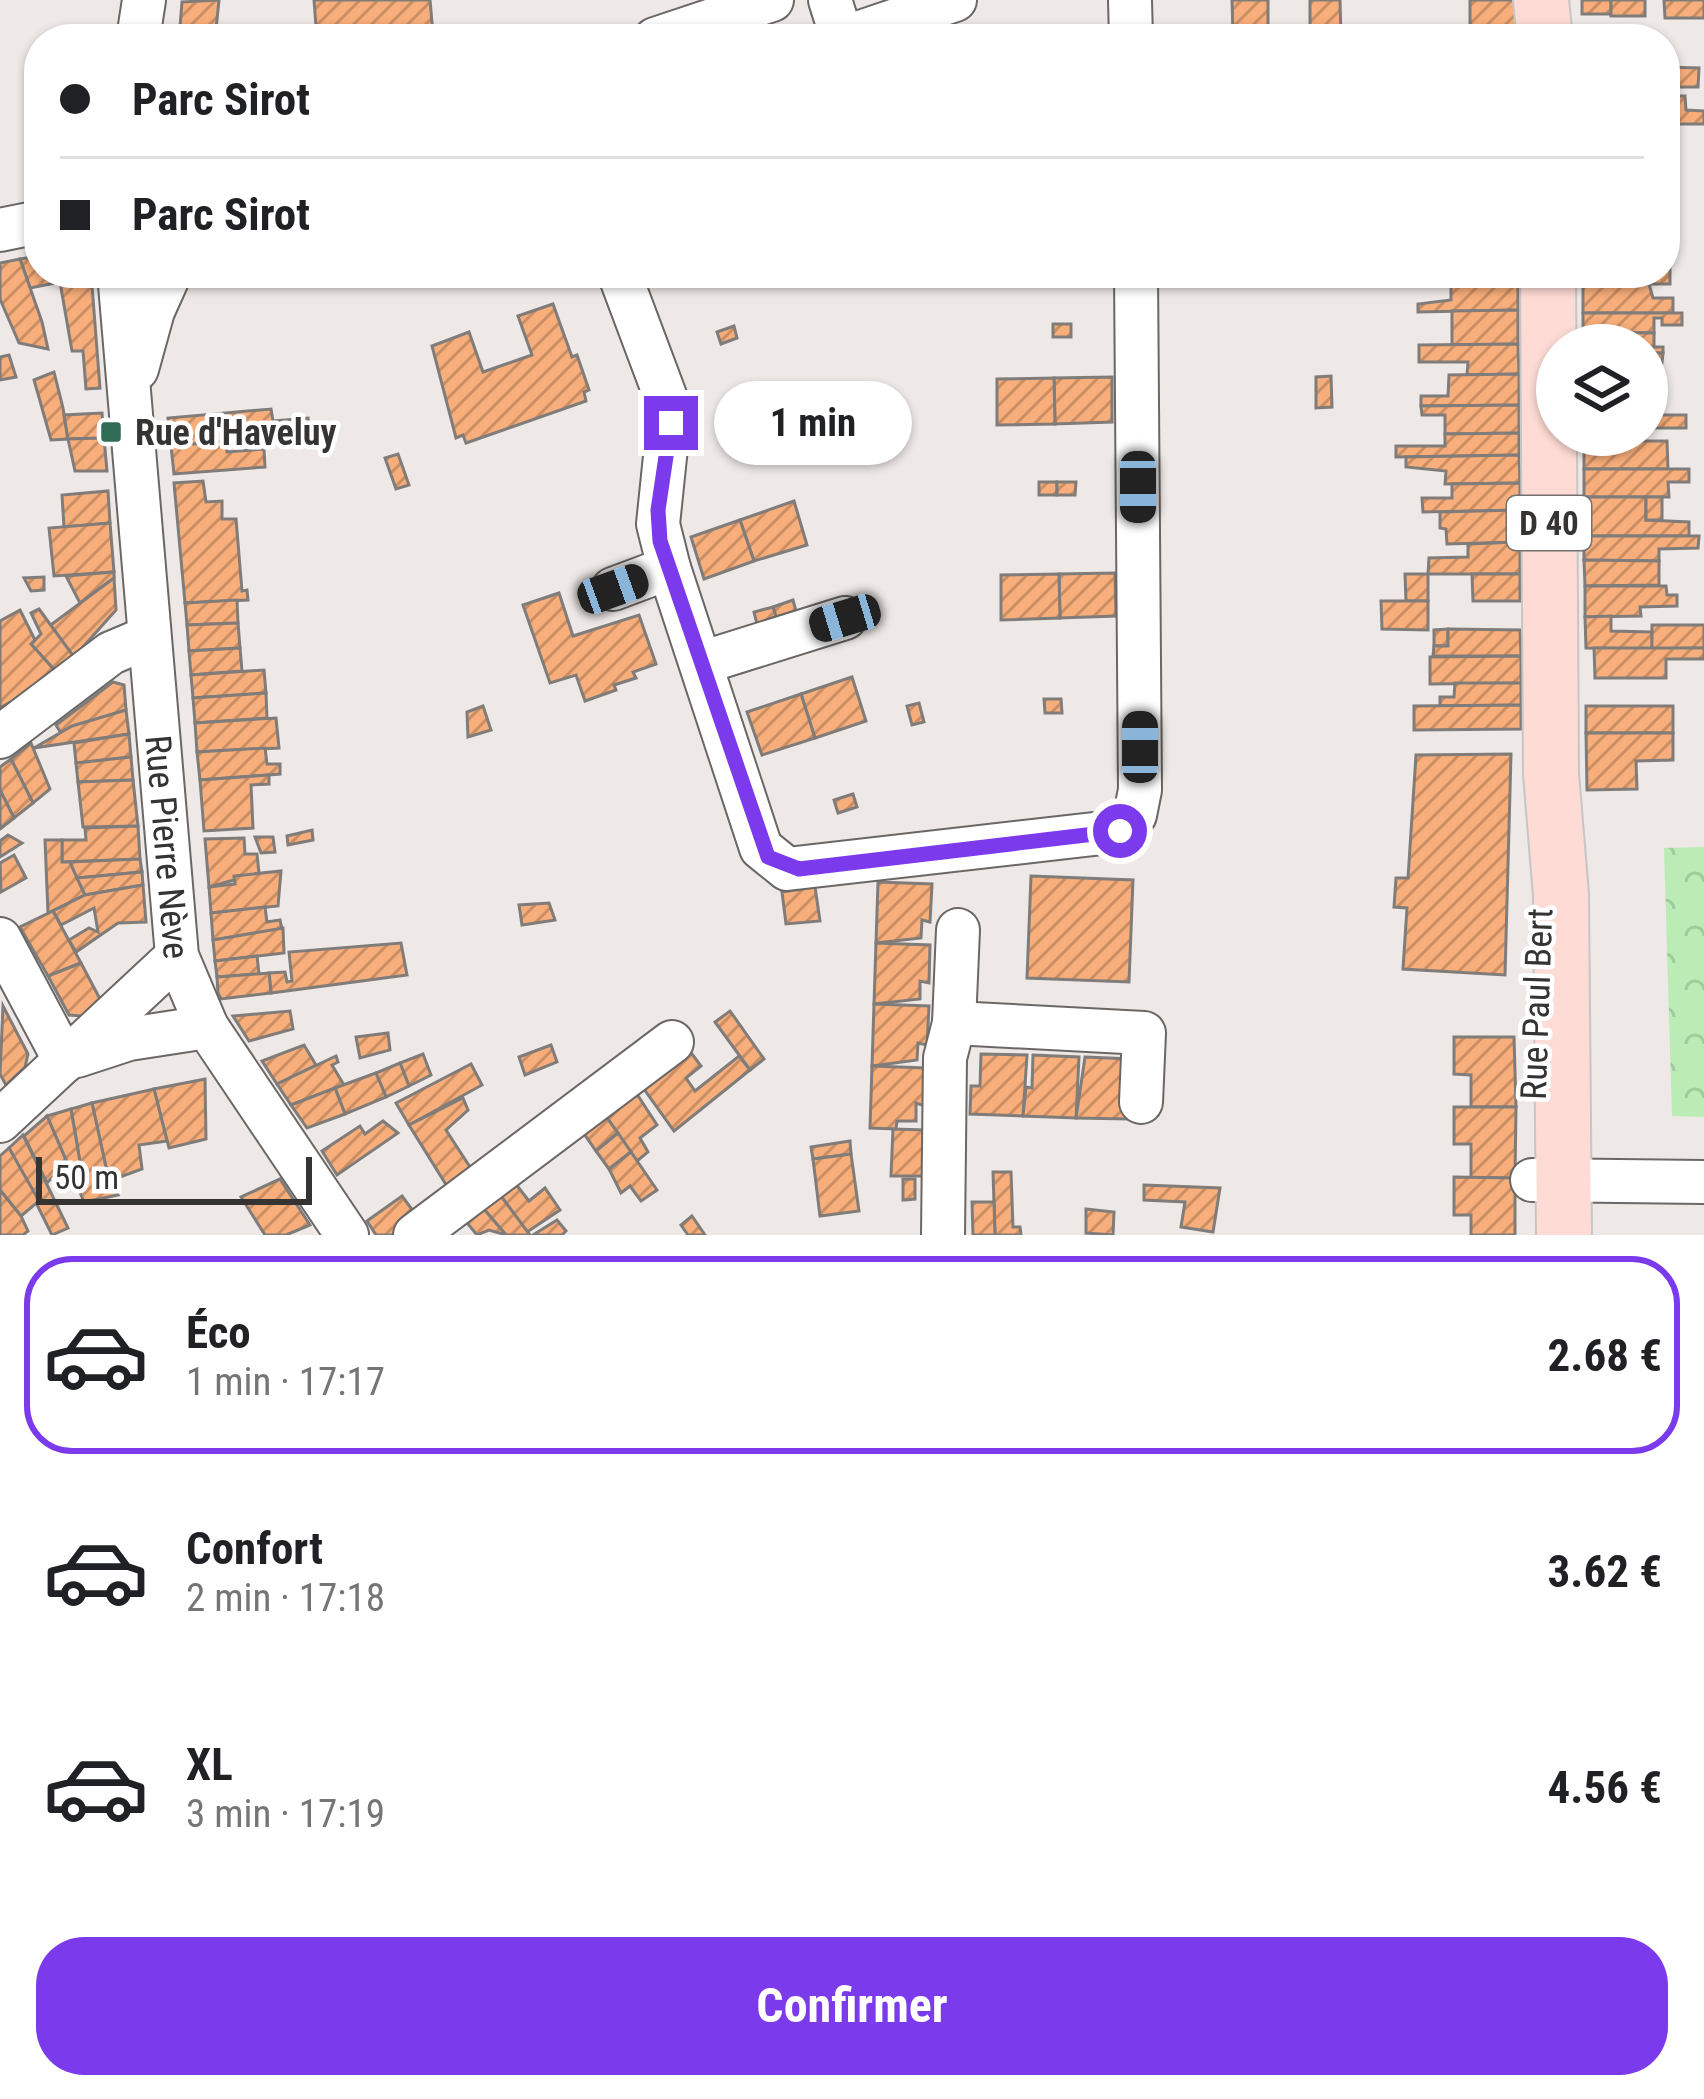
<!DOCTYPE html>
<html lang="fr">
<meta charset="utf-8">
<style>
:root{--surface:#fff;--page:#f2f2f2;--text:#202124;--muted:#757577;--line:#e0e0e0;--accent:#7c3aed}
body{margin:0;font-family:"Roboto Condensed",sans-serif;background:var(--page);color:var(--text);height:100vh;display:flex;flex-direction:column;font-size:45px;white-space:nowrap}
*{box-sizing:border-box;margin:0}
p{font-size:39px;color:var(--muted)}
.icon{flex:none;width:66px;height:66px;fill:none;stroke:currentColor;stroke-width:2;stroke-linecap:round;stroke-linejoin:round}
.map{position:relative;height:1235px;overflow:hidden}
.details{display:flex;flex-direction:column;background:var(--surface);flex:1}
.details>*{flex:none}
.hud{position:absolute;left:24px;top:24px;width:1656px;height:264px;border-radius:48px;box-shadow:0 3px 9px #0004;display:grid;align-content:center;height:264px;padding:0 36px;background:var(--surface)}
.tools{position:absolute;left:1536px;top:324px;display:grid;gap:24px}
.tools a{display:grid;place-items:center;width:132px;height:132px;border-radius:50%;background:var(--surface);box-shadow:0 3px 9px #0004;font-size:60px}
.scale{position:absolute;left:36px;bottom:30px;width:276px;box-sizing:border-box;padding-left:12px;border:6px solid #353433;border-top:0;font-size:33px;line-height:42px;white-space:nowrap;color:#353433;-webkit-text-stroke:9px #fff;paint-order:stroke}
.end{position:absolute;width:54px;height:54px;margin:-27px;border:15px solid #7c3aed;background:#fff;box-shadow:0 0 0 6px #fff}
.from{border-radius:50%}
.bubble{position:absolute;height:84px;border-radius:42px;background:var(--surface);box-shadow:0 3px 9px #0004;font-size:39px;font-weight:700;line-height:84px;text-align:center}
.car{position:absolute;width:36px;height:72px;margin:-36px -18px;border-radius:15px;box-shadow:0 0 9px 3px #0007;background:linear-gradient(#222 24%,#8ab4d8 0 40%,#222 0 76%,#8ab4d8 0 86%,#222 0)}
.hud b{display:flex;align-items:center;gap:42px;height:114px;font-size:45px}
.hud b+b{border-top:3px solid var(--line)}
.hud i{width:30px;height:30px;background:var(--text)}
ul{padding:21px 0 0;list-style:none}
li{display:flex;align-items:center;gap:36px;height:198px;margin:0 24px 18px;padding:0 12px;border:6px solid transparent;border-radius:48px}
li div{flex:1}
li b{display:block;font-size:45px}
li em{font-style:normal;font-weight:700}
li.active{border-color:var(--accent)}
li>.icon{width:108px;height:108px;stroke-width:1.5}
.primary-button{display:flex;gap:24px;margin-top:auto;padding:24px 36px}
.primary-button a{flex:1;height:138px;border-radius:48px;background:var(--accent);color:#fff;font-size:48px;font-weight:700;line-height:138px;text-align:center}
.map>svg:first-child{display:block}
.forest{fill:url(#forest-crowns)}
.building{fill:url(#building-hatch);stroke:#807c7a;stroke-width:3}
.lines{fill:none;stroke-linecap:round;stroke-linejoin:round}
.minor-casing{stroke:#6b6765;stroke-width:46}
.major-casing{stroke:#c6c6c6;stroke-width:58}
.minor{stroke:#fff;stroke-width:42}
.major{stroke:#ffdbd5;stroke-width:54}
.route{stroke:#7c3aed;stroke-width:15}
.poi-dot{fill:#2f6b55;stroke:#fff;stroke-width:4.5}
.labels{text-anchor:middle;stroke-width:9;stroke-linejoin:round;paint-order:stroke}
.shield{fill:#fff;stroke:#727170;stroke-width:3}
.shield-label{font-size:33px;font-weight:bold;fill:#353433}
.poi-label{font-size:36px;font-weight:bold;fill:#353433;stroke:#fff;text-anchor:start}
.street-label{font-size:36px;fill:#353433;stroke:#fff}
</style>
<div class="map">
<svg width="1704" height="1235" viewBox="0 0 1704 1235">
<defs>
<pattern id="forest-crowns" width="20" height="18" patternUnits="userSpaceOnUse" patternTransform="scale(3)"><rect width="20" height="18" fill="#bbecb5"/><path d="M2 6a3 3 0 1 1 6 0M12 15a3 3 0 1 1 6 0" fill="none" stroke="#a1cb9c"/></pattern>
<pattern id="building-hatch" width="6" height="6" patternUnits="userSpaceOnUse" patternTransform="scale(3)"><rect width="6" height="6" fill="#f8ae7a"/><path d="M-1 1l2-2M0 6l6-6M5 7l2-2" fill="none" stroke="#ca8e65"/></pattern>
</defs>
<rect width="100%" height="100%" fill="#eee9e6"/>
<path class="forest" d="M1704,847V1117L1672,1116L1664,848Z"/>
<g class="building">
<path d="M219,0L215,39H179L182,2Z"/>
<path d="M314,0H430L433,34L417,39H317Z"/>
<path d="M1232,0H1268V33L1233,34Z"/>
<path d="M1310,0H1340L1341,39H1310Z"/>
<path d="M1470,0H1516L1517,32L1470,33Z"/>
<rect x="1582" y="0" width="29" height="14"/>
<rect x="1611" y="0" width="34" height="16"/>
<path d="M1664,0H1704V18H1665Z"/>
<path d="M1206,28V39H1163Z"/>
<path d="M1517,32V39H1470V33Z"/>
<path d="M1665,67L1699,68L1698,87H1665Z"/>
<path d="M1665,96H1685L1686,110L1704,111V124H1665Z"/>
<path d="M39,256V273H91L100,388L86,389L83,351H72L60,282L30,288L20,259Z"/>
<path d="M1665,256H1670V284H1649V273H1665Z"/>
<path d="M20,259L42,322L48,349L19,343L0,299V263Z"/>
<path d="M1167,273H1236V286H1168Z"/>
<rect x="1236" y="273" width="36" height="13"/>
<rect x="1417" y="273" width="101" height="6"/>
<path d="M1583,273H1649V284L1583,285Z"/>
<path d="M1451,279H1518V310L1418,312V304L1451,300Z"/>
<path d="M1649,284L1653,298H1673V313H1583V285Z"/>
<path d="M553,304L572,357L577,355L589,390L584,392L586,401L466,443L463,435L456,438L432,346L469,332L483,372L532,355L518,316Z"/>
<path d="M1518,310V344L1452,345V311Z"/>
<path d="M1583,313H1682V325H1662V318H1654V333L1583,332Z"/>
<rect x="1053" y="324" width="18" height="13"/>
<path d="M734,326L737,338L721,344L717,332Z"/>
<path d="M1583,332L1654,333V347H1663V353H1647V345H1583Z"/>
<path d="M1518,344L1519,374L1467,375L1468,362H1419V345Z"/>
<path d="M1647,353H1663L1662,363L1654,362L1655,376H1647Z"/>
<path d="M9,355L16,377L0,380V357Z"/>
<path d="M54,372L63,408L68,439L51,440L34,380Z"/>
<path d="M1519,374V405L1421,406V396H1448L1449,375Z"/>
<path d="M1331,376L1332,407L1316,408V377Z"/>
<path d="M1112,377V422L1055,424L1054,378Z"/>
<path d="M1054,378L1055,424L997,425V379Z"/>
<path d="M1519,405V433L1445,434V415H1422L1421,406Z"/>
<path d="M271,409L273,421L308,418L310,432L171,446L168,418Z"/>
<path d="M102,413L104,438L68,439L64,415Z"/>
<rect x="1647" y="415" width="39" height="13"/>
<path d="M1519,433V455L1396,457V446H1445V434Z"/>
<path d="M1584,435H1644V441L1584,442Z"/>
<path d="M104,438L107,471H75L68,439Z"/>
<path d="M226,441L227,452L264,449L265,467L174,474L171,446Z"/>
<path d="M1644,441H1667L1668,469H1584V442Z"/>
<path d="M398,454L409,485L396,489L385,458Z"/>
<path d="M1519,455L1520,483L1445,484L1446,471L1406,467V457Z"/>
<path d="M1584,469H1689V482H1668L1669,497H1584Z"/>
<path d="M203,481L206,502L222,501V519H236L242,591L247,590L248,600L185,603L174,483Z"/>
<rect x="1039" y="482" width="18" height="13"/>
<path d="M1057,482H1076L1075,495H1057Z"/>
<path d="M1520,483V510L1423,512L1422,498H1452V484Z"/>
<path d="M108,491L110,523L64,527L62,495Z"/>
<path d="M1584,497H1646V520L1689,522V536H1584Z"/>
<rect x="1646" y="497" width="16" height="23"/>
<path d="M794,501L807,545L754,561L740,520Z"/>
<path d="M1520,510V542L1447,544L1446,529L1440,528V512Z"/>
<path d="M740,520L754,561L704,579L691,537Z"/>
<path d="M110,523L114,572L54,576L49,528Z"/>
<path d="M1584,536H1699L1698,548L1659,549V561L1584,560Z"/>
<path d="M1520,542V574H1428L1429,558L1468,557V544Z"/>
<path d="M1584,560L1659,561V585L1585,586Z"/>
<path d="M114,572V578L80,603L66,576Z"/>
<path d="M1115,573L1116,616L1060,618L1059,574Z"/>
<path d="M1059,574L1060,618L1001,620V575Z"/>
<path d="M1405,574H1428V601H1406Z"/>
<path d="M1472,574H1520V601H1473Z"/>
<path d="M44,577V590L31,591L24,578Z"/>
<path d="M114,578L116,610L74,657L48,627Z"/>
<path d="M1585,586H1666L1667,595H1677V606L1640,607L1641,616L1585,617Z"/>
<path d="M559,593L573,636L639,615L656,664L633,672L636,678L614,685L616,690L585,701L576,675L550,683L523,605Z"/>
<path d="M237,600L238,623L187,625L185,603Z"/>
<path d="M793,600L796,611L776,617L773,607Z"/>
<path d="M1381,601H1428V630L1382,629Z"/>
<path d="M773,607L776,617L757,624L754,612Z"/>
<path d="M39,609L74,657L59,675L31,644L41,634L31,613Z"/>
<path d="M20,610L35,640L31,644L59,675L0,708V621Z"/>
<path d="M1611,616V631L1652,632V649L1586,648L1585,617Z"/>
<path d="M238,623L240,648L189,651L187,625Z"/>
<path d="M1652,625H1704V648L1652,649Z"/>
<path d="M1448,629V646H1434V630Z"/>
<path d="M1448,629L1520,630L1521,656H1433L1434,646H1448Z"/>
<path d="M240,648L242,671L191,675L189,651Z"/>
<path d="M1594,648H1704V659H1666V678H1595Z"/>
<path d="M1521,656V683L1430,684V657Z"/>
<path d="M264,670L266,693L193,698L191,675Z"/>
<path d="M852,677L866,721L815,738L801,694Z"/>
<path d="M113,682L124,685L126,710L61,733L56,725Z"/>
<path d="M1455,683H1521V705L1440,706V697H1454Z"/>
<path d="M266,693L267,718L195,723L193,698Z"/>
<path d="M801,694L815,738L762,755L747,712Z"/>
<path d="M1044,699H1061L1062,713H1045Z"/>
<path d="M919,703L924,722L912,725L907,706Z"/>
<path d="M1521,705V729L1414,730V706Z"/>
<path d="M483,706L491,730L468,737L467,712Z"/>
<rect x="1586" y="706" width="87" height="27"/>
<path d="M126,710L129,734L34,748L72,726Z"/>
<path d="M276,718L279,748L197,752L195,723Z"/>
<path d="M1586,733H1673V760L1636,761L1637,789L1587,790Z"/>
<path d="M129,734L131,757L76,763L74,743Z"/>
<path d="M31,743L50,789L33,803L11,759Z"/>
<path d="M265,748L267,764H280V774L200,780L197,752Z"/>
<path d="M1511,754L1505,975L1403,969L1407,908L1394,907L1396,878H1408L1416,755Z"/>
<path d="M131,757L133,780L78,782L76,763Z"/>
<path d="M11,759L33,803L14,818L0,790V767Z"/>
<path d="M269,775V784L251,785L253,828L204,831L200,780Z"/>
<path d="M133,780L138,826L83,827L78,782Z"/>
<path d="M0,790L14,818L0,829Z"/>
<path d="M853,794L857,807L838,813L834,800Z"/>
<path d="M138,826L140,859L62,862V840H86L85,828Z"/>
<path d="M312,830L313,840L288,845L287,836Z"/>
<path d="M8,835L22,843L0,857V841Z"/>
<path d="M255,837H273L275,852L261,853Z"/>
<path d="M244,838L245,854H257L259,873L209,887L205,839Z"/>
<path d="M45,840H62V862H70L85,895L48,913Z"/>
<path d="M14,855L26,878L1,892L0,863Z"/>
<path d="M140,859L142,872L77,878L70,862Z"/>
<path d="M281,871L278,906L211,913L209,887L235,884L234,876Z"/>
<path d="M142,872L143,885L85,895L77,878Z"/>
<path d="M1031,876L1133,880L1129,982L1027,978Z"/>
<path d="M878,882L932,884L930,922L922,920L921,938L876,943Z"/>
<path d="M143,885L146,922L118,923L76,952L69,940L89,928L98,932L94,908L61,925L53,911L85,895Z"/>
<path d="M815,887L820,921L786,924L782,892Z"/>
<path d="M549,903L555,920L522,925L519,905Z"/>
<path d="M265,907L267,922L280,920L282,929L213,940L211,913Z"/>
<path d="M53,911L81,963L48,976L20,927Z"/>
<path d="M283,928L284,953L215,961L213,940Z"/>
<path d="M401,943L407,975L271,993L269,973L285,972L287,982L292,981L289,952Z"/>
<path d="M876,943L930,945L929,983L920,981V999L874,1004Z"/>
<path d="M257,956L259,974L217,977L215,961Z"/>
<path d="M81,963L100,999L82,1016L69,1015L48,976Z"/>
<path d="M269,973L271,993L221,999L218,993L217,977Z"/>
<path d="M874,1004L929,1006L927,1045L918,1043L917,1060L872,1066Z"/>
<path d="M3,1006L28,1054L25,1067L6,1085L0,1074Z"/>
<path d="M290,1011L293,1029L249,1041L233,1016Z"/>
<path d="M730,1011L764,1059L750,1070L715,1022Z"/>
<path d="M388,1033L390,1050L360,1058L356,1037Z"/>
<path d="M1454,1037H1514L1516,1107H1471V1075L1454,1074Z"/>
<path d="M304,1045L316,1065L277,1084L262,1061Z"/>
<path d="M551,1045L557,1062L525,1075L519,1057Z"/>
<path d="M686,1046L701,1066L686,1078L695,1091L739,1056L750,1070L674,1131L639,1082Z"/>
<path d="M423,1054L431,1075L409,1086L400,1063Z"/>
<path d="M981,1054L1027,1055L1023,1116L970,1114L971,1086H980Z"/>
<path d="M1033,1055L1079,1057L1076,1118L1023,1116L1026,1087L1032,1088Z"/>
<path d="M336,1056L338,1062L332,1065L344,1085L291,1105L277,1084Z"/>
<path d="M1085,1057L1131,1059L1129,1119L1076,1118Z"/>
<path d="M400,1063L409,1086L386,1097L376,1073Z"/>
<path d="M471,1064L482,1085L409,1125L396,1103Z"/>
<path d="M872,1066L926,1068L925,1106L916,1103V1121H897L896,1129L870,1128Z"/>
<path d="M376,1073L386,1097L345,1114L335,1088Z"/>
<path d="M205,1079L206,1139L169,1148L154,1089Z"/>
<path d="M631,1085L657,1125L640,1138L648,1152L637,1161L600,1108Z"/>
<path d="M335,1088L345,1114L307,1128L291,1105Z"/>
<path d="M154,1089L167,1141L139,1145L142,1169L109,1181L92,1103Z"/>
<path d="M463,1098L468,1110L446,1130L479,1181L455,1199L409,1125Z"/>
<path d="M92,1103L109,1181L118,1195L84,1202L74,1178L82,1174L71,1109Z"/>
<path d="M1454,1107H1516L1515,1178H1471V1144H1454Z"/>
<path d="M600,1108L618,1133L596,1151L578,1125Z"/>
<path d="M71,1109L82,1174L74,1178L47,1116Z"/>
<path d="M47,1116L71,1172L63,1175L60,1169L47,1183L24,1136Z"/>
<path d="M383,1121L398,1133L337,1175L322,1151L360,1126L365,1134Z"/>
<path d="M893,1129L925,1130L923,1176H891Z"/>
<path d="M618,1133L631,1152L609,1169L596,1151Z"/>
<path d="M23,1135L68,1228L52,1235L9,1148Z"/>
<path d="M850,1141L851,1154L813,1159L811,1147Z"/>
<path d="M9,1148L39,1201L21,1216L0,1190V1156Z"/>
<path d="M631,1152L657,1190L641,1201L630,1186L621,1193L609,1169Z"/>
<path d="M851,1154L859,1211L820,1216L813,1159Z"/>
<path d="M993,1172H1011L1013,1227H1020L1021,1235H995Z"/>
<path d="M1454,1177L1515,1178V1235H1471V1215H1454Z"/>
<path d="M511,1178L529,1201L545,1188L560,1210L527,1232L495,1188Z"/>
<path d="M280,1179L310,1225L286,1235H265L241,1197Z"/>
<path d="M903,1179H915V1199L903,1200Z"/>
<path d="M1144,1185L1220,1188L1213,1232L1181,1227L1185,1202L1144,1200Z"/>
<path d="M495,1188L530,1235H506L477,1201Z"/>
<path d="M0,1190L21,1216L28,1231L23,1235H0Z"/>
<path d="M402,1196L422,1223L406,1235H376L367,1221Z"/>
<path d="M477,1201L506,1235L489,1230L477,1235L459,1213Z"/>
<path d="M972,1202H994L995,1235H973Z"/>
<path d="M1086,1209L1114,1212L1113,1235L1086,1233Z"/>
<path d="M692,1216L705,1235H688L681,1225Z"/>
<path d="M557,1220L566,1231L562,1235H533Z"/>
</g>
<g class="lines">
<defs>
<g id="minor">
<path d="M830,0L842,38"/>
<path d="M1130,0L1131,39"/>
<path d="M138,39L144,0"/>
<path d="M655,39L772,0"/>
<path d="M840,39L955,0"/>
<path d="M0,230L39,222"/>
<path id="s1" d="M119,273L177,956L207,1027L347,1235"/>
<path d="M619,273L670,409L658,524L669,568"/>
<path d="M137,369L153,311L170,273"/>
<path d="M613,589L669,568L761,848L787,869L1120,831L1135,815L1140,790L1136,273"/>
<path d="M701,663L845,618"/>
<path d="M0,737L111,653L149,637"/>
<path d="M0,939L65,1061"/>
<path d="M954,1023L1144,1033L1141,1102"/>
<path d="M77,1056L129,1039L207,1027"/>
<path d="M0,1121L177,956"/>
<path d="M1532,1180L1704,1182"/>
<path d="M415,1235L672,1042"/>
<path d="M943,1235L945,1058L954,1023L958,930"/>
</g>
<g id="major">
<path d="M1541,0L1545,39"/>
<path d="M1548,273L1551,774L1561,895L1564,1235"/>
</g>
</defs>
<use href="#minor" class="minor-casing"/>
<use href="#major" class="major-casing"/>
<use href="#minor" class="minor"/>
<use href="#major" class="major"/>
</g>
<g class="lines">
<path class="route" d="M671,423L658,510L660,541L768,857L799,869L1120,831"/>
</g>
<rect class="poi-dot" x="99" y="420" width="24" height="24" rx="6"/>
<g class="labels">
<rect class="shield" x="1507" y="496" width="84" height="54" rx="9"/>
<g class="shield-label">
<text x="1549" y="535">D 40</text>
</g>
<g class="poi-label">
<text x="135" y="445">Rue d'Haveluy</text>
</g>
<g class="street-label">
<text dy="13" stroke="none"><textPath href="#s1" startOffset="576">Rue Pierre Nève</textPath></text>
<text transform="translate(1536 1004) rotate(-88)" y="13">Rue Paul Bert</text>
</g>
</g>
</svg>
<div class="tools">
<a><svg class="icon" aria-label="layers" viewBox="0 0 24 24"><path d="M12 4l9 5-9 5-9-5zM3 14l9 5 9-5"/></svg></a>
</div>
<div class="scale">50 m</div>
<i class="end from" style="left:1120px;top:831px"></i>
<i class="end" style="left:671px;top:423px"></i>
<div class="bubble" style="left:714px;top:381px;width:198px">1 min</div>
<i class="car" style="left:1138px;top:487px;rotate:180deg"></i>
<i class="car" style="left:613px;top:589px;rotate:70deg"></i>
<i class="car" style="left:845px;top:618px;rotate:253deg"></i>
<i class="car" style="left:1140px;top:747px;rotate:0deg"></i>
<div class="hud">
<b><i class="from"></i>Parc Sirot</b>
<b><i></i>Parc Sirot</b>
</div>
</div>
<section class="details">
<ul>
<li class="active"><svg class="icon" aria-label="car" viewBox="0 0 24 24"><path d="M5 17H2v-5l4-1 3-4h7l3 4 3 1v5h-3M9 17h6M6 11h13"/><circle cx="7" cy="17" r="2"/><circle cx="17" cy="17" r="2"/></svg><div><b>Éco</b><p>1 min · 17:17</p></div><em>2.68 €</em></li>
<li><svg class="icon" aria-label="car" viewBox="0 0 24 24"><path d="M5 17H2v-5l4-1 3-4h7l3 4 3 1v5h-3M9 17h6M6 11h13"/><circle cx="7" cy="17" r="2"/><circle cx="17" cy="17" r="2"/></svg><div><b>Confort</b><p>2 min · 17:18</p></div><em>3.62 €</em></li>
<li><svg class="icon" aria-label="car" viewBox="0 0 24 24"><path d="M5 17H2v-5l4-1 3-4h7l3 4 3 1v5h-3M9 17h6M6 11h13"/><circle cx="7" cy="17" r="2"/><circle cx="17" cy="17" r="2"/></svg><div><b>XL</b><p>3 min · 17:19</p></div><em>4.56 €</em></li>
</ul>
<div class="primary-button"><a>Confirmer</a></div>
</section>
